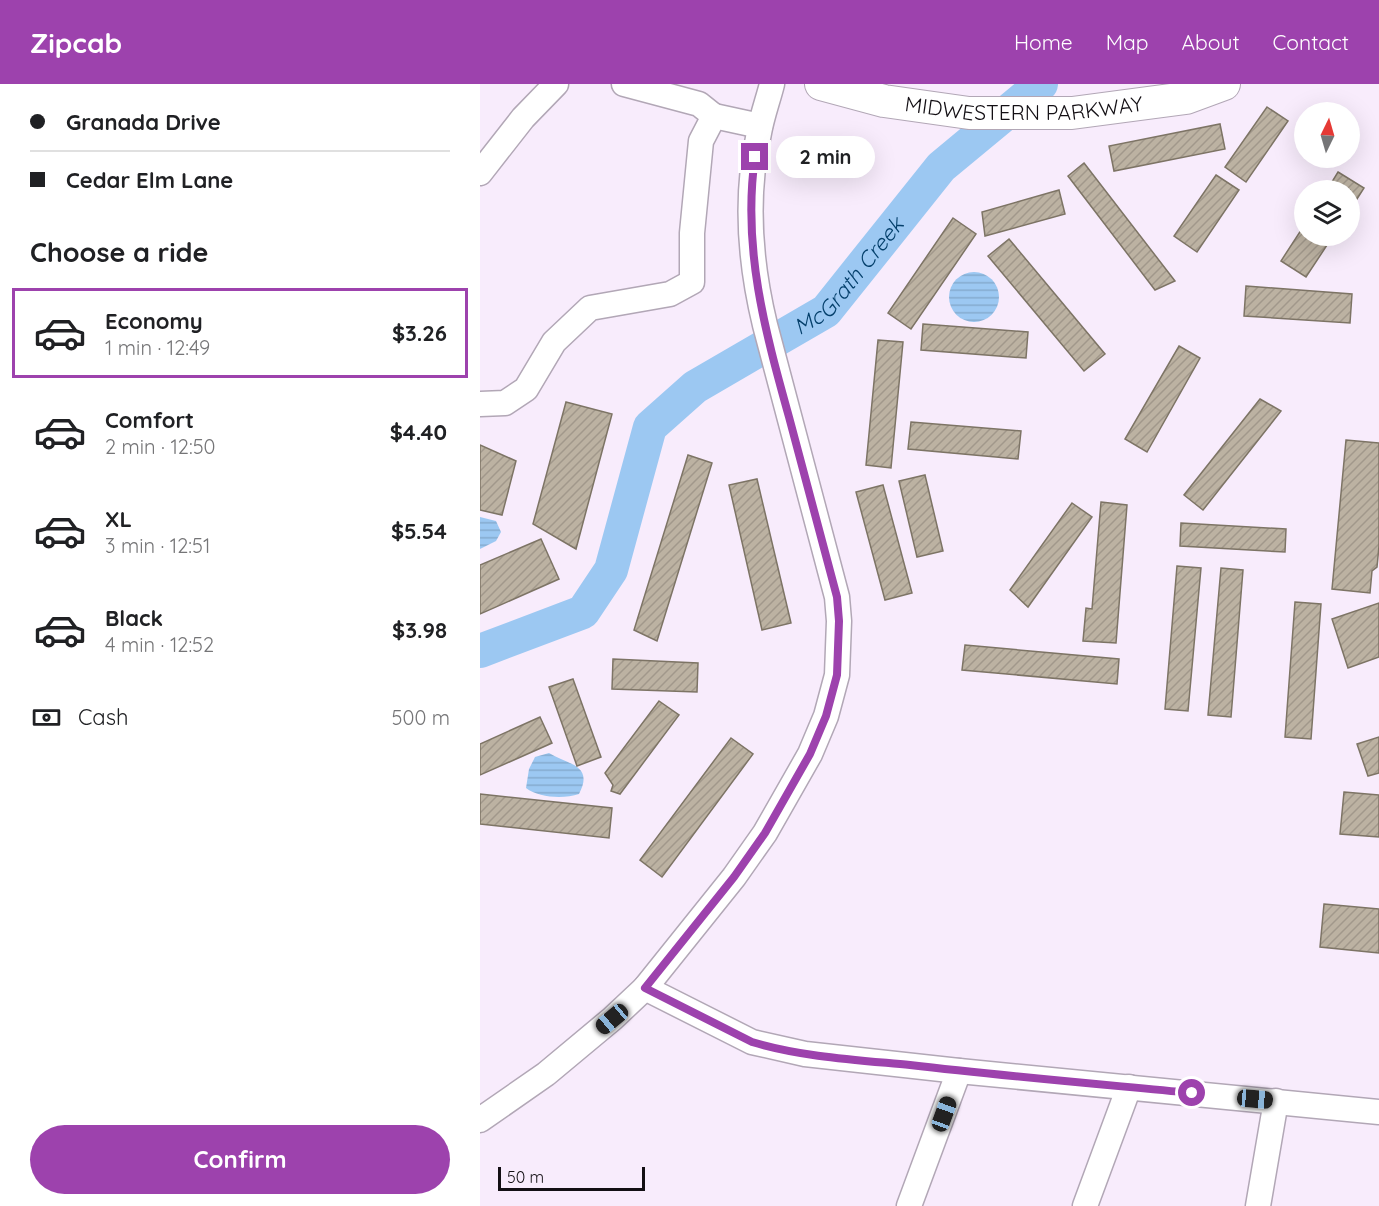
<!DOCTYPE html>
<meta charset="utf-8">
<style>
:root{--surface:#fff;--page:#f2f2f2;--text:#202124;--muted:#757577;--line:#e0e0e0;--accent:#9d42ad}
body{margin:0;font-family:Quicksand,sans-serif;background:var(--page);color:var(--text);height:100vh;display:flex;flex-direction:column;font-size:22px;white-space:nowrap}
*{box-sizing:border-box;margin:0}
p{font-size:20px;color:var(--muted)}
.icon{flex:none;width:33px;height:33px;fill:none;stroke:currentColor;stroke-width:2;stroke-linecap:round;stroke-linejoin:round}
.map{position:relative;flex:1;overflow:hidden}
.drawer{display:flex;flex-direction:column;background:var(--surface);width:480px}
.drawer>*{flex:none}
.guide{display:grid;align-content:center;height:132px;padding:0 30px;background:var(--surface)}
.needle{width:39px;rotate:5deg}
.tools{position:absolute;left:814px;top:18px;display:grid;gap:12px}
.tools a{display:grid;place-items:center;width:66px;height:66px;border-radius:50%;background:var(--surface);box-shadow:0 6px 24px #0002;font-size:30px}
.scale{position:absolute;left:18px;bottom:15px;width:147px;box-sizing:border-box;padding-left:6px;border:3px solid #130f14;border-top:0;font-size:16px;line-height:21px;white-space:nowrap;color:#130f14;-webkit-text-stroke:4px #f8ecfc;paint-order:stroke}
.end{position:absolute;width:27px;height:27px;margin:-14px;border:8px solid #9d42ad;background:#fff;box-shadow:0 0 0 3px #fff}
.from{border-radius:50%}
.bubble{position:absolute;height:42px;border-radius:21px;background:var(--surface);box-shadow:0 6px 24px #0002;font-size:20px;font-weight:800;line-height:42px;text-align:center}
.car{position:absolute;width:18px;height:36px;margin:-18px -9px;border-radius:8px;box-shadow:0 0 4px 2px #0007;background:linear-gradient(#222 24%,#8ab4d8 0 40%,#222 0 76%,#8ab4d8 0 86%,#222 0)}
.guide b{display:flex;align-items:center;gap:21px;height:57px;font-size:22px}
.guide b+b{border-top:2px solid var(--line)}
.guide i{width:15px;height:15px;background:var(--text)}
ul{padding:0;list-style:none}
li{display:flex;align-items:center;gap:18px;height:90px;margin:0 12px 9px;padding:0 18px;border:3px solid transparent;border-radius:0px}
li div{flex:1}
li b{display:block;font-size:22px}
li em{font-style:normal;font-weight:800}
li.active{border-color:var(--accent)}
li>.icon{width:54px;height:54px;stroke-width:1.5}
h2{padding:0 30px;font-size:27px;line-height:72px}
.pay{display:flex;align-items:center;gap:15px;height:66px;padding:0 30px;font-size:22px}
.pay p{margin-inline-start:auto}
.primary-button{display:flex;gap:12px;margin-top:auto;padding:12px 30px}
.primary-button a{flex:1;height:69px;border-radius:36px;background:var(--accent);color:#fff;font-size:24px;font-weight:800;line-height:69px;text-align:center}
header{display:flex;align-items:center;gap:36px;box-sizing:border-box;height:84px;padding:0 30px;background:var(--accent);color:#fff}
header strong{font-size:28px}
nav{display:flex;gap:33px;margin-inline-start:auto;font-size:21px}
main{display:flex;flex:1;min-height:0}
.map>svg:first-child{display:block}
.water{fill:url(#water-rules)}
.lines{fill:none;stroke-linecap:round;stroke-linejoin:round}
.river{stroke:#9cc8f2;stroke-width:34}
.building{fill:url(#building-hatch);stroke:#7d7465;stroke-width:1.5}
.minor-casing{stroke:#b2a7b6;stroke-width:27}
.major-casing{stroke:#b2a7b6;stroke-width:34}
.minor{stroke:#fff;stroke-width:24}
.major{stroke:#fff;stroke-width:32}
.route{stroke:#9d42ad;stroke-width:8}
.labels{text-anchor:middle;stroke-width:4.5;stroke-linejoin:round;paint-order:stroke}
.street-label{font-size:21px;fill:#130f14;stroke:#f8ecfc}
.water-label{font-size:22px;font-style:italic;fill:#05406c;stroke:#f8ecfc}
</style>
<header>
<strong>Zipcab</strong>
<nav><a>Home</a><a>Map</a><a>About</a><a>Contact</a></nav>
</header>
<main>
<section class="drawer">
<div class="guide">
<b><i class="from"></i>Granada Drive</b>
<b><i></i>Cedar Elm Lane</b>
</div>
<h2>Choose a ride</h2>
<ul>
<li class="active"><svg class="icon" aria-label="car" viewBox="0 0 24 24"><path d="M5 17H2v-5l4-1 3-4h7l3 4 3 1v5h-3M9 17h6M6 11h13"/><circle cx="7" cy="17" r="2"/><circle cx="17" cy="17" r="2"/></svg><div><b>Economy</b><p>1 min · 12:49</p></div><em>$3.26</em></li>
<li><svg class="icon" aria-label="car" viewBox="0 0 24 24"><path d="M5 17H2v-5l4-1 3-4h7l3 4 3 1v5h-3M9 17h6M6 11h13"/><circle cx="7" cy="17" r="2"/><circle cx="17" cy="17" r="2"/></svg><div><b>Comfort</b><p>2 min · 12:50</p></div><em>$4.40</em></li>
<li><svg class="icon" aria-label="car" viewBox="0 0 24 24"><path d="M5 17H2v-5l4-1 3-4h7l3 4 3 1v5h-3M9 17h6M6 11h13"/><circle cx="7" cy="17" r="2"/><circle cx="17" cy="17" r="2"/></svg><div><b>XL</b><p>3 min · 12:51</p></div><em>$5.54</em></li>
<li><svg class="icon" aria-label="car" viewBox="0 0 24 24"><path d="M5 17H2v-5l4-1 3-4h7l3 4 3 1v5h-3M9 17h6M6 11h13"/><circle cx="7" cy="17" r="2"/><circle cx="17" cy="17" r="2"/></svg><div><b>Black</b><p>4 min · 12:52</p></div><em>$3.98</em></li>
</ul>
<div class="pay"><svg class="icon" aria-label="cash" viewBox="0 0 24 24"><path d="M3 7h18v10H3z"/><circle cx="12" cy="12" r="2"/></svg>Cash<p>500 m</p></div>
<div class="primary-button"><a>Confirm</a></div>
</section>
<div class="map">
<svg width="899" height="1122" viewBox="0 0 899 1122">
<defs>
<pattern id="water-rules" width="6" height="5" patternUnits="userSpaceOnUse" patternTransform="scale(1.5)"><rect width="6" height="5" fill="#9cc8f2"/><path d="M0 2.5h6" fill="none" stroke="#86abcf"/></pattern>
<pattern id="building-hatch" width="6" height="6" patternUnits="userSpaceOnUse" patternTransform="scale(1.5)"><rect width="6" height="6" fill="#bcb2a2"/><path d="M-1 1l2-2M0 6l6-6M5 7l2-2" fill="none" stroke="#a1988b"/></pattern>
</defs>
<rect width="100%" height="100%" fill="#f8ecfc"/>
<g class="water">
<circle cx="494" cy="213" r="25"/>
<path d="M0,433L16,437L21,448L16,457L0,465Z"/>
<path d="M69,669C89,681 114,681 99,710C84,715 59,714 46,704L49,685L55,673Z"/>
</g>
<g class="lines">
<path class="river" id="s1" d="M0,567L103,528L131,486L170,343L215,303L346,227L461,83L561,0"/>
</g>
<g class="building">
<path d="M787,23L808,37L766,98L745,83Z"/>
<path d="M740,40L745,65L634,87L629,62Z"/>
<path d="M604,79L695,197L675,206L588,92Z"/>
<path d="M858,88L884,104L870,126V106H847Z"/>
<path d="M736,91L759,106L717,168L694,152Z"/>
<path d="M579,106L585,130L505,152L502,128Z"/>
<path d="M473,134L496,150L431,245L408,229Z"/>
<path d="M825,140V152H853L826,193L801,177Z"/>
<path d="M529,155L625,270L604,287L508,172Z"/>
<path d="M766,202L872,210L870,239L764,232Z"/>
<path d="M443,240L548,248L546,274L441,266Z"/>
<path d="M398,256L423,258L411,384L386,381Z"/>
<path d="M699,262L720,274L667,368L645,355Z"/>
<path d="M780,315L801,327L723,426L704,411Z"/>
<path d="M86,318L132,330L96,465L53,440Z"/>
<path d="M431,338L541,347L538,375L428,365Z"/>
<path d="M866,356L899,359V462L897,483L892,487L890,509L852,505Z"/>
<path d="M0,361L36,377L22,431L0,426Z"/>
<path d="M208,371L232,379L177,557L154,546Z"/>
<path d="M445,391L463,467L437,473L419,397Z"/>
<path d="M277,395L311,539L282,546L249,401Z"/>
<path d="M403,401L432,509L405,516L376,408Z"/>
<path d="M621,418L647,421L636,559L603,557L606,524L612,525Z"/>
<path d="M592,419L612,433L548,523L530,506Z"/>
<path d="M701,439L806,445L805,468L700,462Z"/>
<path d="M61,455L79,495L0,530V481Z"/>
<path d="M697,482L721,484L708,627L685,625Z"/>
<path d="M741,484L763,486L751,633L728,631Z"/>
<path d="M815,518L841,520L831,655L805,653Z"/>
<path d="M899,519V573L868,584L852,535Z"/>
<path d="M485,561L639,575L637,600L482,586Z"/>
<path d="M133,575L218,579L217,608L132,605Z"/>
<path d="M93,595L121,673L97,682L69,603Z"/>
<path d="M179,617L199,631L140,710L131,707L133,701L125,689Z"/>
<path d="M60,633L72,659L0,691V660Z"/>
<path d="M899,653V689L888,692L877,660Z"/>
<path d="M251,654L273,670L182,793L160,776Z"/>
<path d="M864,708L899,711V753L860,750Z"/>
<path d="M0,710L132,724L129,754L0,740Z"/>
<path d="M844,820L899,825V869L840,863Z"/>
</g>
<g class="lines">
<defs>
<g id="minor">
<path d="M144,0L219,20L234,32"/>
<path d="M0,89L43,34L76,0"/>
<path d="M0,320L25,319L46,305L74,258L110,224L190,210L212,198V149L221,57L234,32L280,42"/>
<path d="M165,904L272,958L325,970L479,987L899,1028"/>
<path d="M0,1036L66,990L132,935L165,904L254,793L285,749L330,670L346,632L357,591L359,537L357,513L285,241C270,179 265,111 279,49C282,32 288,16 292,0"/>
<path d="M429,1122L479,987"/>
<path d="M605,1122L649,1003"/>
<path d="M778,1122L796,1017"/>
</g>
<g id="major">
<path id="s2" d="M341,0L404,17L489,29H592L706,14L744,0"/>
</g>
</defs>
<use href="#minor" class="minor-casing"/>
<use href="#major" class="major-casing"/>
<use href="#minor" class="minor"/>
<use href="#major" class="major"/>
</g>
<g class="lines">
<path class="route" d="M275,73C262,163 285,247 309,333C325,393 341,453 357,513L359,537L357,591L346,632L330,670L285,749L254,793L165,904L272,958C322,973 377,976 430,981C524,992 618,1000 712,1009"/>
</g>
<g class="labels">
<g class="street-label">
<text dy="7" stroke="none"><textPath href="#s2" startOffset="206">MIDWESTERN PARKWAY</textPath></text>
</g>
<g class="water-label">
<text dy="8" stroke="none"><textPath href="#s1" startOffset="561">McGrath Creek</textPath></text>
</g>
</g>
</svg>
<div class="tools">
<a><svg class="needle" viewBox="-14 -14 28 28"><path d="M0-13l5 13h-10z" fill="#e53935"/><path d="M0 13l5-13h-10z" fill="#757577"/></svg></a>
<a><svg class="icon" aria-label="layers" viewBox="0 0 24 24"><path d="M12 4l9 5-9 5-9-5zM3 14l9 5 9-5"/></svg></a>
</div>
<div class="scale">50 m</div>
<i class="end from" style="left:712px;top:1009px"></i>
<i class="end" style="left:275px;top:73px"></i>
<div class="bubble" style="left:296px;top:52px;width:99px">2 min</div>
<i class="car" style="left:132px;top:935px;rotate:230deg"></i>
<i class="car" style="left:775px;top:1015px;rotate:95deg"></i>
<i class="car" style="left:464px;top:1030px;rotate:20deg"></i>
</div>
</main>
